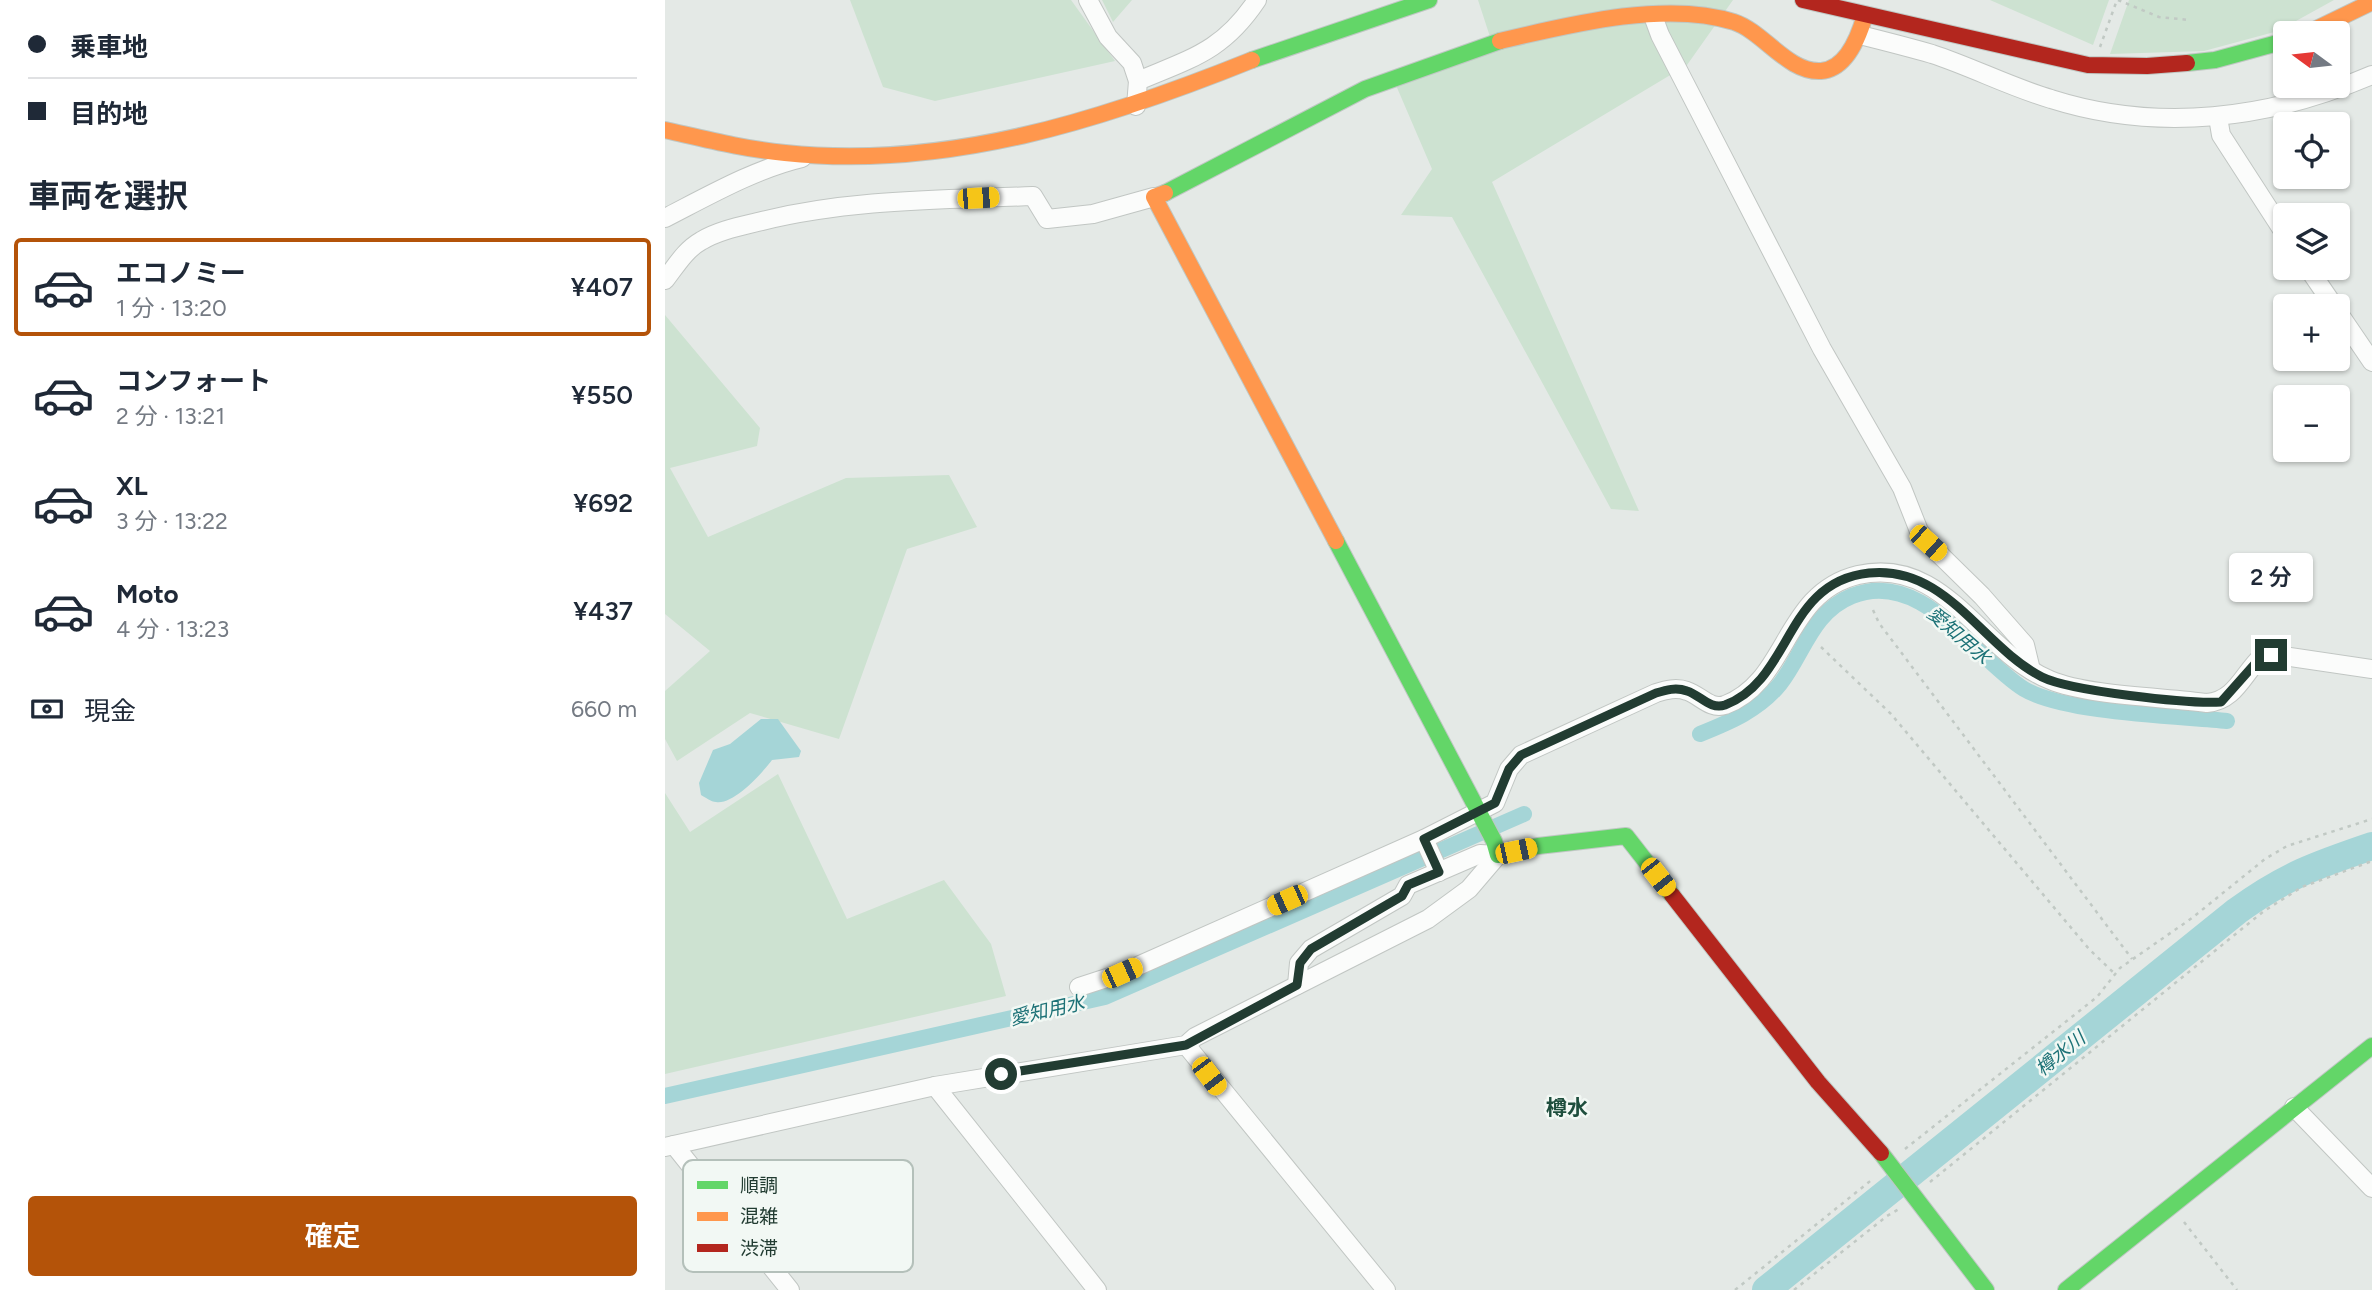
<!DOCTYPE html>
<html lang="ja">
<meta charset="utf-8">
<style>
:root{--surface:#fff;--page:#f6f6f7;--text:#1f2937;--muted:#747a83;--line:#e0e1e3;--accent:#b45309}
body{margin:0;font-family:Figtree,"Noto Sans JP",sans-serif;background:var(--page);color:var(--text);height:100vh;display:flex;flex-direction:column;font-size:26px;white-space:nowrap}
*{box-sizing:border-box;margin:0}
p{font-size:23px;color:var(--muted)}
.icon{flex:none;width:38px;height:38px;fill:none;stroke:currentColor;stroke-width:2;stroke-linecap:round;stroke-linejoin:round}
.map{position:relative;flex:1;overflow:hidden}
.panel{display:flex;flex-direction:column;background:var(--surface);width:665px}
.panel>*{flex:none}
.banner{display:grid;align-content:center;height:154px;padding:0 28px;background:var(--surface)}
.needle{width:46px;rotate:285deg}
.tools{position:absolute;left:1608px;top:21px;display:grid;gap:14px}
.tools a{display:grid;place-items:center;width:77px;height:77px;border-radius:7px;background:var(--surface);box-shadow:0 2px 5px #0004;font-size:35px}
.end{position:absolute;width:32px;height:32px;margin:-16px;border:9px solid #223c32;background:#fff;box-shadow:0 0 0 4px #fff}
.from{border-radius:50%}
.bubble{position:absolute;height:49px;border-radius:7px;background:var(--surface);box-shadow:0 2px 5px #0004;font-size:23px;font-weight:600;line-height:49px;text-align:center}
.car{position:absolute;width:21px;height:42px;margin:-21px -10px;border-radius:9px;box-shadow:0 0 5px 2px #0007;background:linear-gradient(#f5c518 24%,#345 0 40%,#f5c518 0 76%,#345 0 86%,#f5c518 0)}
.banner b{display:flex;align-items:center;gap:24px;height:66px;font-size:26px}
.banner b+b{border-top:2px solid var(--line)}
.banner i{width:18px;height:18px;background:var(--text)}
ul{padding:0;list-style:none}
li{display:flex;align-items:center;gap:21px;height:98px;margin:0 14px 10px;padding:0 14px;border:4px solid transparent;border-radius:7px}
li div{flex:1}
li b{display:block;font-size:26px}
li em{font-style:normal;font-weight:600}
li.current{border-color:var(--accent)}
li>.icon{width:63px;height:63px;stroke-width:1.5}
h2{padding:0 28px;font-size:32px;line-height:84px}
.pay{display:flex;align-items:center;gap:18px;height:77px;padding:0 28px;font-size:26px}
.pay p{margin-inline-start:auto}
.primary-button{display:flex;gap:14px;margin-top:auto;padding:14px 28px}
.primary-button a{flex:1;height:80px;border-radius:7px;background:var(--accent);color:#fff;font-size:28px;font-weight:600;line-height:80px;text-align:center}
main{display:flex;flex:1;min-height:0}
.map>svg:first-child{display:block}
.green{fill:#cde2d1}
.water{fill:#a5d5d7}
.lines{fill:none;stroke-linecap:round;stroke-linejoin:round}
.canal{stroke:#a5d5d7;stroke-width:16}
.river{stroke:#a5d5d7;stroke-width:28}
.street-casing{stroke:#c1c6c3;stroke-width:20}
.fast-casing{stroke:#bfc7c3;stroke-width:18}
.slow-casing{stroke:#bfc7c3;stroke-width:18}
.jam-casing{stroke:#bfc7c3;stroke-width:18}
.path{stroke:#c1c9c4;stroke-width:2.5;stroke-dasharray:3.5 5;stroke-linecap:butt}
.street{stroke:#fbfcfb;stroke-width:18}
.fast{stroke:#63d668;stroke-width:16}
.slow{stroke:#ff974d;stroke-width:16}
.jam{stroke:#b3261e;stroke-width:16}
.route{stroke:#223c32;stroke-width:9}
.labels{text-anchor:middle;stroke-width:5;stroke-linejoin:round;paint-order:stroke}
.water-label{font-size:19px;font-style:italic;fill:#1d7277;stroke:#f2f8f4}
.quarter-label{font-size:21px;font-weight:bold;fill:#1e4e3d;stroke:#f2f8f4}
.key{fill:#f2f8f4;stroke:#b4c0ba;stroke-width:2}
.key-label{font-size:19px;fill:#223c32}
</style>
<main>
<section class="panel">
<div class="banner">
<b><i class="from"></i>乗車地</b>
<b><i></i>目的地</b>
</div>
<h2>車両を選択</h2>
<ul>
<li class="current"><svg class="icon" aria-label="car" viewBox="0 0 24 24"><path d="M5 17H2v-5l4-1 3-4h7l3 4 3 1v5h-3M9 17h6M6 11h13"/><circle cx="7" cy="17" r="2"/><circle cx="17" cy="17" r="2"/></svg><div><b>エコノミー</b><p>1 分 · 13:20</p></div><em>¥407</em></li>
<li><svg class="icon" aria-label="car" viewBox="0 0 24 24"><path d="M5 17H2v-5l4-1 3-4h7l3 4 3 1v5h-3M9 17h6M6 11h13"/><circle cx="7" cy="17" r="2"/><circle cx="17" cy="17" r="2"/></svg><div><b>コンフォート</b><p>2 分 · 13:21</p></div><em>¥550</em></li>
<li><svg class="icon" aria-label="car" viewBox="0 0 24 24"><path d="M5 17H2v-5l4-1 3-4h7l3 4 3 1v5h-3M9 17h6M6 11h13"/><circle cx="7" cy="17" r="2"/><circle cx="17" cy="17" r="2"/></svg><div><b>XL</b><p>3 分 · 13:22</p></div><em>¥692</em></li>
<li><svg class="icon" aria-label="car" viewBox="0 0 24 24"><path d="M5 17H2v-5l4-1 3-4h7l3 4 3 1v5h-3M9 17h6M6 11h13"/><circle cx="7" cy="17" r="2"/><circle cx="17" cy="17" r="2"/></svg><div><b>Moto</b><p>4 分 · 13:23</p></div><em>¥437</em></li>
</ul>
<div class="pay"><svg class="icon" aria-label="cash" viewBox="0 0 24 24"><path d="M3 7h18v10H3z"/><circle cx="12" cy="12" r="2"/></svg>現金<p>660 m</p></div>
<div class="primary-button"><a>確定</a></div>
</section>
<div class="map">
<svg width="1707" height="1290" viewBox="0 0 1707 1290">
<rect width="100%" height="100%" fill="#e4e9e6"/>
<g class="green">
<path d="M185,0H406L450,61L270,101L218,87Z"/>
<path d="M437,0H467L448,22Z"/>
<path d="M813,0H1068L1022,65L827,182L974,511L946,509L787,217L736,215L767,169L730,83L829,49Z"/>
<path d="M1325,0H1444L1428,45Z"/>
<path d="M1464,0H1669L1613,31L1539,51L1445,54Z"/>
<path d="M0,315L95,428L92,446L5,468L43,537L181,478L284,475L312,527L242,549L174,739L85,713L12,761L0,739V691L45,651L0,614Z"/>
<path d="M113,774L182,919L279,880L326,944L341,996L0,1074V793L25,832Z"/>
</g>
<path class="water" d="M96,719H113L136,751L134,757L107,760C97,773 69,805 51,802C46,802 40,797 36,795L34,783L48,750L65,744Z"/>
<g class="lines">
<g class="canal">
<path d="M1035,734C1065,722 1094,710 1115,684C1139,653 1147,612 1187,596C1258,568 1308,657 1359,689C1399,713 1512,716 1562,721"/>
<path d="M0,1096L440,997L859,814"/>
</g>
<path class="river" d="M1101,1290L1572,911C1620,876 1651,865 1707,846"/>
<defs>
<g id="street">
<path d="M423,0L443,37L467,63L473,81"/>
<path d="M988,16L995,35L1157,349L1237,488L1254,531L1263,543L1317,596L1360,645L1366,670"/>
<path d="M1195,35C1219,41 1243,47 1267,54C1307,67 1345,87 1386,99C1493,133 1605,119 1707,75"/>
<path d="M471,106L473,81C527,58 558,51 592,0"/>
<path d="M1553,117L1556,135L1620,234"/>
<path d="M0,218C43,196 90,169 137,158"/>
<path d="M1643,268L1669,306"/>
<path d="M0,280C11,266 20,250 36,241C54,230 77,226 97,221C186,199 277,200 368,196L382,219L428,214L489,197"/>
<path d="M1673,312L1707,362"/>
<path d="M759,839L774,872"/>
<path d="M632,985L634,963L646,949L737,896L743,885L815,854L833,855"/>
<path d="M414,987L457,973L759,839L830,803L844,769L856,755L991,693C1001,690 1011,687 1022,691C1035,695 1045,710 1060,705C1124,681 1118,593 1193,575C1280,555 1315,652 1385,680C1423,696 1499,697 1542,703C1570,701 1578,674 1596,657L1618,656L1707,669"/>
<path d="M521,1045L721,1290"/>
<path d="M270,1086L432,1290"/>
<path d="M1629,1107L1707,1188"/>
<path d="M9,1145L125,1290"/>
<path d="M0,1147L270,1086L521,1045L530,1037L763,919L804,889L833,855"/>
</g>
<g id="fast">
<path d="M587,60L764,0"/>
<path d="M1522,63L1550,60L1620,41"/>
<path d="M500,193L700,89L835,41"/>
<path d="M671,541L829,841L833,855L873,846L961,836L1007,895"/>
<path d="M1216,1153L1321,1290"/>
<path d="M1401,1290L1707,1046"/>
</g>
<g id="slow">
<path d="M1643,33L1707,2"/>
<path d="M835,41C903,25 1001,0 1069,22C1099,32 1123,73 1156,71C1182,69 1194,36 1200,15"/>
<path d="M0,130C40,139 79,149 120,153C282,170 438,120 587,60"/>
<path d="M500,193L489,197L671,541"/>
</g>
<g id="jam">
<path d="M1138,0L1423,65L1482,66L1522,63"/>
<path d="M1007,895L1153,1082L1216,1153"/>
</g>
</defs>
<use href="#street" class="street-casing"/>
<use href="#fast" class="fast-casing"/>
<use href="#slow" class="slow-casing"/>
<use href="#jam" class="jam-casing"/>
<g class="path">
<path d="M1453,0L1494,17L1524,20"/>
<path d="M1435,47L1452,0"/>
<path d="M1208,610L1214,623L1467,959"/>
<path d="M1156,647L1226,714L1424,949L1450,974"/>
<path d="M1240,1149L1432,997L1455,968L1527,918L1600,859L1622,846L1707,819"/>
<path d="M1265,1182L1599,911L1637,887L1707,861"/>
<path d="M1519,1222L1572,1290"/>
<path d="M1070,1290L1209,1178"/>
<path d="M1129,1290L1222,1216L1234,1209"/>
</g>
<use href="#street" class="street"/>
<use href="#fast" class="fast"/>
<use href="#slow" class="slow"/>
<use href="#jam" class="jam"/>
</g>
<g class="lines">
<path class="route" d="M336,1074L521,1045L632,985L635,963L646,949L737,896L743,885L774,872L759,839L830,803L844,769L856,755L991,693C1001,690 1011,687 1022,691C1035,695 1045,710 1060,705C1128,679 1119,582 1204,573C1282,565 1316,646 1377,677C1405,691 1523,704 1556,702L1596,657L1606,655"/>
</g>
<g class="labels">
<g class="water-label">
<text transform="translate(1294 635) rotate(41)" y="7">愛知用水</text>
<text transform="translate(382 1010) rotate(-13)" y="7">愛知用水</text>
<text transform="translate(1395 1053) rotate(-39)" y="7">樽水川</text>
</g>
<g class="quarter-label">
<text x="902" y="1115">樽水</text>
</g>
</g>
<rect x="18" y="1160" width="230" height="112" rx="10" class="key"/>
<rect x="32" y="1181" width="31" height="8" fill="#63d668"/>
<rect x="32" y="1212" width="31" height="9" fill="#ff974d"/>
<rect x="32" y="1244" width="31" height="8" fill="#b3261e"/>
<g class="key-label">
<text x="75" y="1192">順調</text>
<text x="75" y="1223">混雑</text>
<text x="75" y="1255">渋滞</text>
</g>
</svg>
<div class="tools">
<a><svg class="needle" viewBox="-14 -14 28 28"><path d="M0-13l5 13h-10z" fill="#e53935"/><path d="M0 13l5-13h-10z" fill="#747a83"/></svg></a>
<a><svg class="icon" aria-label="locate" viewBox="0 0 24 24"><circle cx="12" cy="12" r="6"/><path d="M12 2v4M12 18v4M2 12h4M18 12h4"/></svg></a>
<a><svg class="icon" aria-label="layers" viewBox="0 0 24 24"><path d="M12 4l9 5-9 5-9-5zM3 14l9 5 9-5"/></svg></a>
<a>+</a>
<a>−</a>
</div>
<i class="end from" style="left:336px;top:1074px"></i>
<i class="end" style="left:1606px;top:655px"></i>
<div class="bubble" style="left:1564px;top:553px;width:84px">2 分</div>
<i class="car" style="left:313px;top:198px;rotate:87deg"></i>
<i class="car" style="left:1263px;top:543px;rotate:132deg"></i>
<i class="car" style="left:851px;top:851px;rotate:78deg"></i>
<i class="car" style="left:993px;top:877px;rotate:142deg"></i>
<i class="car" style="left:622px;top:900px;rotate:246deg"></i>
<i class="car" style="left:457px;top:973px;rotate:66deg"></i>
<i class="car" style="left:544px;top:1076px;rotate:143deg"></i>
</div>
</main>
